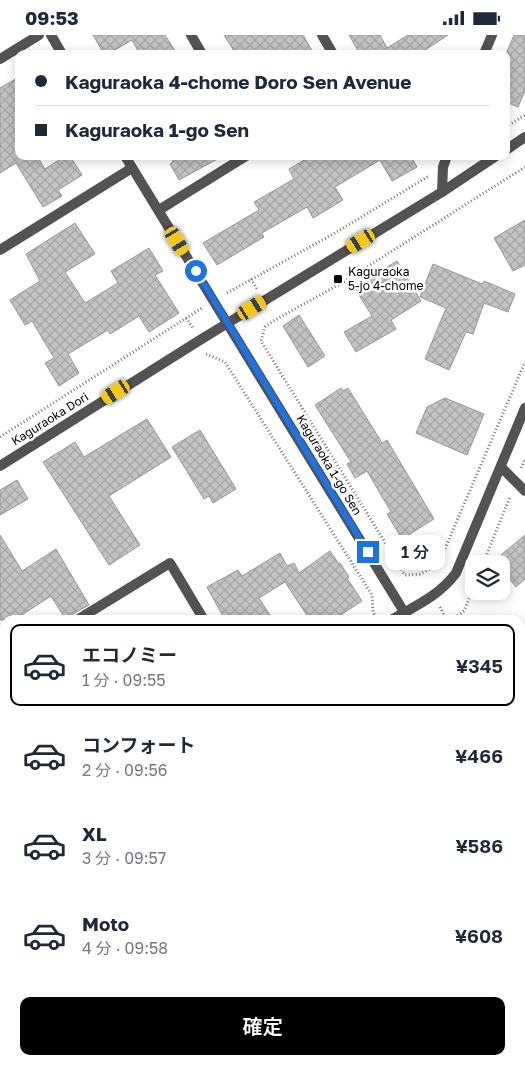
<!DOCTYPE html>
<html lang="ja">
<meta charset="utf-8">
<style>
:root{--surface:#fff;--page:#f6f6f7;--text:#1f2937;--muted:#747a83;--line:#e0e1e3;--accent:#000}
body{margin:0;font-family:"Golos Text","Noto Sans JP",sans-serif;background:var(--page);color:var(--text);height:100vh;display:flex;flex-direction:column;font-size:19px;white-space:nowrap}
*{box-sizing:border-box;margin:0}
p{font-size:16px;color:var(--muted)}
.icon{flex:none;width:28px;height:28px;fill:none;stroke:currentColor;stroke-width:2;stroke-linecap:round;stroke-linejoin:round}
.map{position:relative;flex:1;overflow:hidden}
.sheet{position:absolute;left:0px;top:580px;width:525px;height:450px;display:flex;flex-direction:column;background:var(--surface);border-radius:15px 15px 0 0;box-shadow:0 2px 12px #0003}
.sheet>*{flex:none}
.guide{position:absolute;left:15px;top:15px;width:495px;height:110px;border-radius:10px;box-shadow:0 2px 12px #0003;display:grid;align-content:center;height:110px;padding:0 20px;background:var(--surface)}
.buttons{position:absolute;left:465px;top:520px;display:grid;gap:10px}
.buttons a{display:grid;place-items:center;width:45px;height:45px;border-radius:10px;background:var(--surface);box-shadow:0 2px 12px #0003;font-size:25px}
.end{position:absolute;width:22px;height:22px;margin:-11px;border:6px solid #1a73e8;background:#fff;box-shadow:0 0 0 2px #fff}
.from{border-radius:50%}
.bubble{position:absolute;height:35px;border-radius:10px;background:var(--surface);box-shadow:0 2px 12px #0003;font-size:16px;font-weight:600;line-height:35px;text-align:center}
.car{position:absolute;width:15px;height:30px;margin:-15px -8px;border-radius:6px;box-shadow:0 0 4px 1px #0007;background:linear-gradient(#f5c518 24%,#345 0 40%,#f5c518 0 76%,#345 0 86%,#f5c518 0)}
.guide b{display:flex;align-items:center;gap:18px;height:48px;font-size:19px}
.guide b+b{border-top:1px solid var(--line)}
.guide i{width:12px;height:12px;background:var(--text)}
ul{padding:9px 0 0;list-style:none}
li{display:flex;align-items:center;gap:15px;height:82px;margin:0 10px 8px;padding:0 10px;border:2px solid transparent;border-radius:10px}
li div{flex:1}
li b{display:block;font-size:19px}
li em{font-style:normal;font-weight:600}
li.active{border-color:var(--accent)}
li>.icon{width:45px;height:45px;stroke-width:1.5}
.button{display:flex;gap:10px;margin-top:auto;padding:10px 20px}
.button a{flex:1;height:58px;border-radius:10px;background:var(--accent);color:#fff;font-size:20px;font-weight:600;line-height:58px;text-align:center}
.status{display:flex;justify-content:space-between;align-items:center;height:35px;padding:0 25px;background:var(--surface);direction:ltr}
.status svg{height:14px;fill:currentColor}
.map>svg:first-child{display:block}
.pitch{fill:#dadada}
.building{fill:url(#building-cross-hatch);stroke:#979797}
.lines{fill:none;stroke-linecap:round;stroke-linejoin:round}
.path{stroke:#757575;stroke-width:3;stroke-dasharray:1 2.5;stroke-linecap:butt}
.minor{stroke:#535353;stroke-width:10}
.tertiary{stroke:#535353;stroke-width:10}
.route{stroke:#1a73e8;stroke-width:6}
.poi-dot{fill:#000;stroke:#fff;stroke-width:2}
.labels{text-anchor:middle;stroke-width:5;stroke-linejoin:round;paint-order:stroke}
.poi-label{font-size:12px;fill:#000;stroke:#fff;text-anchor:start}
.street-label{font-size:12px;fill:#000;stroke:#fff}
</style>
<div class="status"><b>09:53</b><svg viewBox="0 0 49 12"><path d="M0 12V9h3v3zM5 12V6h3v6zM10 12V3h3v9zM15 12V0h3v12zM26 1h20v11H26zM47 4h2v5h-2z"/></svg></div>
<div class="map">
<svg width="525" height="1030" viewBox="0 0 525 1030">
<defs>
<pattern id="building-cross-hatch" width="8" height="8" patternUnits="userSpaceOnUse" patternTransform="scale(1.25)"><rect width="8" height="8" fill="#c3c3c3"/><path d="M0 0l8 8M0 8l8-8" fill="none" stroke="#a6a6a6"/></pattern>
</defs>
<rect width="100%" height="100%" fill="#fff"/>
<path class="pitch" d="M44,1025H280L271,1030H47Z"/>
<g class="building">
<path d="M93,0H165L177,19H140L132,5L108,19H104Z"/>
<path d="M224,0H303L314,19H236Z"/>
<path d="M349,0H380L387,13L408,0H448L419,19H360Z"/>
<path d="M514,0H525V56L518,72L506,67V19Z"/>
<path d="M19,42V121H37L45,134L65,121H70L82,140L58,155L62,161L43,172L16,128L0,138V53Z"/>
<path d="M170,121H223L179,145L170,129L173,127Z"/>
<path d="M311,121H411L417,132L392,146L380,125L335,152L343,165L313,183L307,172L262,198L264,202L217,230L203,208L259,175L254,167L294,144L289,134Z"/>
<path d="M525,185V230L513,236L494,203Z"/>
<path d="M75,188L95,219L65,237L85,268L118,248L111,236L149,213L163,236L155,240L179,278L149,297L139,281L110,299L108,295L68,319L79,338L59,351L45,328L54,323L32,286L25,290L10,265L40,246L26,219Z"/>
<path d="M397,226L421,266L391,285L396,294L356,317L344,297L372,281L354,252Z"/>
<path d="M433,229L482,249L484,246L515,259L508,277L484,268L473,299L466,297L449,335L425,324L446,273L420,262Z"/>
<path d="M299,280L325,321L308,332L283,291Z"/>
<path d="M341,353L343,356L348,353L382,408L387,405L434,484L402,504L387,479L391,477L367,436L355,443L347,429L351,427L315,370Z"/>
<path d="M445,363L484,379L467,420L416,398L427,372Z"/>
<path d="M147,384L171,422L109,461L140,510L109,530L43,427L75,407L84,422Z"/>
<path d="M200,395L236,454L213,468L209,461L204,464L172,412Z"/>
<path d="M17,445L28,464L0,480V455Z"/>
<path d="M0,500L22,536L56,514L89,570L73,579L70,585H66L51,561L14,585H0Z"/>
<path d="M525,500V544L516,552L501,534V520Z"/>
<path d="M330,516L339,529L340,528L349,542L347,543L362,566L342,579L345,585H310L285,547L259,563L273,585H225L207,552L238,535L242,541L280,518L287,531L294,528L299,538Z"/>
</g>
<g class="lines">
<g class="path">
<path d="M506,92L525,80"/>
<path d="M525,132L340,249L275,285L265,292L261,306L405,540L420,539L438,530L525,327"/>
<path d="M251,244L257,254"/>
<path d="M227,258L335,198L429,141"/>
<path d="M186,283L193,293"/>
<path d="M206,319L225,327L372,560L373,577L376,582"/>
<path d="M0,402L202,273"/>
<path d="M521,433L525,424"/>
<path d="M483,529L510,462"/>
<path d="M440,572L447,585"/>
<path d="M452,585L464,576L474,552"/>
<path d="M520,723L525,731"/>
<path d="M520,803L525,812"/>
</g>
<g class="minor">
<path d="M51,0L62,19"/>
<path d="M191,0L202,19"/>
<path d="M322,0L333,19"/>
<path d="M484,19L492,0"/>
<path d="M0,24L39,0"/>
<path d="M125,121L227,288"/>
<path d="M442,157L443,132L447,121"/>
<path d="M159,175L246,121"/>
<path d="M0,215L132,133"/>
<path d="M501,432L525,456"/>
<path d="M77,585L170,528L204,585"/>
<path d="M391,585C415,571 439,561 456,538L525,373"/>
<path d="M0,632L5,629"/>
<path d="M0,825L5,822"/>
<path d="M520,910L525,907"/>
<path d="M340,1025L343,1030"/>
<path d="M326,1030L334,1025"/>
</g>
<g class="tertiary">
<path d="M506,115L525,102"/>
<path d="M227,288L409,585"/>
<path d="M0,431L200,305L442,157L496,121"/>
<path d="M520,768L525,776"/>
</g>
</g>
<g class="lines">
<path class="route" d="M196,236L368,517"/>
</g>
<rect class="poi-dot" x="333" y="239" width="10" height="10" rx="2.5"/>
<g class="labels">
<g class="poi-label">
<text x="348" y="241">Kaguraoka<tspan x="348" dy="14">5-jo 4-chome</tspan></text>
</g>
<g class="street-label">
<text transform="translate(50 384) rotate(-32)" y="4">Kaguraoka Dori</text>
<text transform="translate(329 430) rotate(59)" y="4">Kaguraoka 1-go Sen</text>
</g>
</g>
</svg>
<div class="buttons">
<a><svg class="icon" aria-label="layers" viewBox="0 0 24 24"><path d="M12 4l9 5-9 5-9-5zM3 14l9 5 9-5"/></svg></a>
</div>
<i class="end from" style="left:196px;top:236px"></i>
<i class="end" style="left:368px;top:517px"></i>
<div class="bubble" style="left:385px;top:500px;width:60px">1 分</div>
<i class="car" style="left:177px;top:206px;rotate:149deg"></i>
<i class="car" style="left:361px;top:206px;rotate:239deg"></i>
<i class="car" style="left:252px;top:273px;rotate:58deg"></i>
<i class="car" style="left:116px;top:357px;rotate:237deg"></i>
<div class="guide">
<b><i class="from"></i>Kaguraoka 4-chome Doro Sen Avenue</b>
<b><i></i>Kaguraoka 1-go Sen</b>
</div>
<section class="sheet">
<ul>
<li class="active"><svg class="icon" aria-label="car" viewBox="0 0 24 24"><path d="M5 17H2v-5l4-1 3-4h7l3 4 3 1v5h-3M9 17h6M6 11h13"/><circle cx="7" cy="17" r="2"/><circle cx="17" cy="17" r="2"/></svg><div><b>エコノミー</b><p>1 分 · 09:55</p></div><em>¥345</em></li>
<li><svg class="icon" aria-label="car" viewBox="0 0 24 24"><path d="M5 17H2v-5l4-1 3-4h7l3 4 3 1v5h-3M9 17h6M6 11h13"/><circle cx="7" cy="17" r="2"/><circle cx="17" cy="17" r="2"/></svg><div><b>コンフォート</b><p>2 分 · 09:56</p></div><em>¥466</em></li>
<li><svg class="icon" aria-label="car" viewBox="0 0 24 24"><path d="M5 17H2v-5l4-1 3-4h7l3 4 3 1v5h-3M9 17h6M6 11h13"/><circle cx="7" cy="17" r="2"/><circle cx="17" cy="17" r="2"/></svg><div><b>XL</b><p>3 分 · 09:57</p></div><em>¥586</em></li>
<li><svg class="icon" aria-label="car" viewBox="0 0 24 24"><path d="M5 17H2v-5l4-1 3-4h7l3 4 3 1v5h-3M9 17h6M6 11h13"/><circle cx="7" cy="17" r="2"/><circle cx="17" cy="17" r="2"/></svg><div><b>Moto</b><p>4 分 · 09:58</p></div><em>¥608</em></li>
</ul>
<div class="button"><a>確定</a></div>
</section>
</div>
